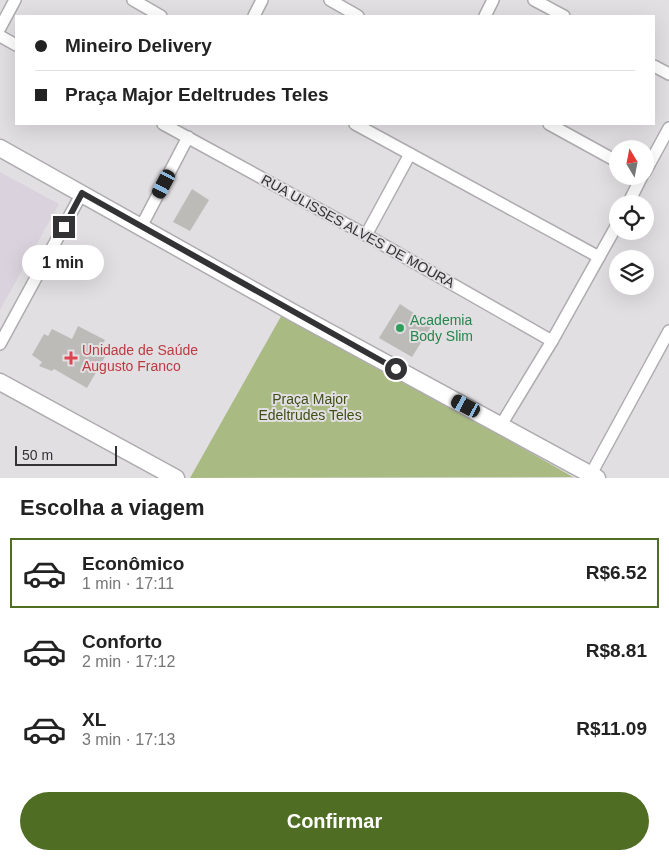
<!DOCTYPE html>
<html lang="pt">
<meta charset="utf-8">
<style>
:root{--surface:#fff;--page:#f2f2f2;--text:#222;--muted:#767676;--line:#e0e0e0;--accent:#4f6d23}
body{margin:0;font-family:Helvetica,sans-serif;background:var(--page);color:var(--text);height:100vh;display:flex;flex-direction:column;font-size:19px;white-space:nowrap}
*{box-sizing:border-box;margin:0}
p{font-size:16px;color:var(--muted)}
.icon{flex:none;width:28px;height:28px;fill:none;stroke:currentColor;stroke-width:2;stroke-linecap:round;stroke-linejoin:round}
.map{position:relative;height:478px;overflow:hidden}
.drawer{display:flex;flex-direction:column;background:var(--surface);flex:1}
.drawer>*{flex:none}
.banner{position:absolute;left:15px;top:15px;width:640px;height:110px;border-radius:0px;box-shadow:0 5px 20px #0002;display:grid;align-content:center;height:110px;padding:0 20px;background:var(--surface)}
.needle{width:32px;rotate:350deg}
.buttons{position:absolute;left:609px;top:140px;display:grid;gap:10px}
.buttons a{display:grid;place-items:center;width:45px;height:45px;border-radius:50%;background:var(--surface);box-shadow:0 5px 20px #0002;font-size:25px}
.scale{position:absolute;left:15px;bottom:12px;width:102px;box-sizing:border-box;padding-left:5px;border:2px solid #333234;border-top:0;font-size:14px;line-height:18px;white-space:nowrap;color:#333234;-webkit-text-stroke:4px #e2dfe3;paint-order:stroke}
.end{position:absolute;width:22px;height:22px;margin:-11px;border:6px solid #333234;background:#fff;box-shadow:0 0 0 2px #fff}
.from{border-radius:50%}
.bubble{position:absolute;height:35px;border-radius:18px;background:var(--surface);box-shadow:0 5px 20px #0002;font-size:16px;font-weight:600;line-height:35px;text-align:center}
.car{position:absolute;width:15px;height:30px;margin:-15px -8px;border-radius:6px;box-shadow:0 0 4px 1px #0007;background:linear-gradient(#222 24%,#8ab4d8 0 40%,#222 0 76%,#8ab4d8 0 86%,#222 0)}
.banner b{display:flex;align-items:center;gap:18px;height:48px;font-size:19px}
.banner b+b{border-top:1px solid var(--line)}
.banner i{width:12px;height:12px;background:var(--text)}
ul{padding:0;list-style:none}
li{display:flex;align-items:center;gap:15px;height:70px;margin:0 10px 8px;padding:0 10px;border:2px solid transparent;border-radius:0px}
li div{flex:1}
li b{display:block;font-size:19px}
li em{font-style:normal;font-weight:600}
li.on{border-color:var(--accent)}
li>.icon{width:45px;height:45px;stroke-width:1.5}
h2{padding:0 20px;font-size:22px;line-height:60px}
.action{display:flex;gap:10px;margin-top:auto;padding:10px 20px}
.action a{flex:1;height:58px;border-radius:30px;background:var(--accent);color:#fff;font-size:20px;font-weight:600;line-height:58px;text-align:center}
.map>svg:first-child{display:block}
.built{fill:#dad3dd}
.green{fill:#a9bb83}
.building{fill:#bdbbb7}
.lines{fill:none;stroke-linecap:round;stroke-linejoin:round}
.street-casing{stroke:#aeacaf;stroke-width:14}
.secondary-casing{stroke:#aeacaf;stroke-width:19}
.street{stroke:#fff;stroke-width:11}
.secondary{stroke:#fff;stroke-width:16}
.route{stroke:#333234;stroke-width:6}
.leisure-dot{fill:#2e9e5b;stroke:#e2dfe3;stroke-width:2}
.health-dot{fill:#e0444e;stroke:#e2dfe3;stroke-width:2}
.labels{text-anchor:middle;stroke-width:4;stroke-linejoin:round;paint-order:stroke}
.street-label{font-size:14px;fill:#333234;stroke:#e2dfe3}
.leisure-label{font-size:14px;fill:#27864d;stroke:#e2dfe3;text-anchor:start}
.health-label{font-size:14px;fill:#be3a42;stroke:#e2dfe3;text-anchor:start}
.park-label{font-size:14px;fill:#404f15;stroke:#e2dfe3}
</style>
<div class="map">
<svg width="669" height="478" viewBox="0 0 669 478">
<rect width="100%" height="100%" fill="#e2dfe3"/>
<path class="built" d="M0,172L59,204L0,310Z"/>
<path class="green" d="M284,311L573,477L190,478Z"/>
<g class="building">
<path d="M192,189L209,200L190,231L173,222Z"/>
<path d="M400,304L432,325L412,357L379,338Z"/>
<path d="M78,326L105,340L99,352L106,355L87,388L54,369L52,371L39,366L42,362L32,355L44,334L48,336L52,329L72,339Z"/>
</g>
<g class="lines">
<defs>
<g id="street">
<path d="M133,0L161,16"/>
<path d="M330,0L358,16"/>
<path d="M534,0L564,16"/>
<path d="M254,16L262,0"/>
<path d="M485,16L493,0"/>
<path d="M0,28L15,0"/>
<path d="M0,36L16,45"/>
<path d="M654,66L669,74"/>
<path d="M163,124L366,235L552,341"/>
<path d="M355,124L599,257"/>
<path d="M549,124L618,162"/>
<path d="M645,172L669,128"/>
<path d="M628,204L642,176"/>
<path d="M141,227L188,137"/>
<path d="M366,235L410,154"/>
<path d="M0,344L82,193"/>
<path d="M501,425L552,341L618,223"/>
<path d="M591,474L669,331"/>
</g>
<g id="secondary">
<path d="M0,148L292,312L597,478"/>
<path d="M0,382L176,478"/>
</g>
</defs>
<use href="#street" class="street-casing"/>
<use href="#secondary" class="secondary-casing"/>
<use href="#street" class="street"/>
<use href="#secondary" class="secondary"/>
</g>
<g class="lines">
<path class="route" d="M64,227L82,193L396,369"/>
</g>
<circle class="leisure-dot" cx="400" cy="328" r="5"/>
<path class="health-dot" d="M68.5 350.5h5v5h5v5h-5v5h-5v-5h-5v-5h5z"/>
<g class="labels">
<g class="street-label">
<text transform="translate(358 231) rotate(29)" y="5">RUA ULISSES ALVES DE MOURA</text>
</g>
<g class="leisure-label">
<text x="410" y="325">Academia<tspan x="410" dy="16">Body Slim</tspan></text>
</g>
<g class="health-label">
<text x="82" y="355">Unidade de Saúde<tspan x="82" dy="16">Augusto Franco</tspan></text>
</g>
<g class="park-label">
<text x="310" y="404">Praça Major<tspan x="310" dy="16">Edeltrudes Teles</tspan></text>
</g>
</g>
</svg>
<div class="buttons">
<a><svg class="needle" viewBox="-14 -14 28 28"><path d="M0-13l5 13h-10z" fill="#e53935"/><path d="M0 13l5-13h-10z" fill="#767676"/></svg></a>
<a><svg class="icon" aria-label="locate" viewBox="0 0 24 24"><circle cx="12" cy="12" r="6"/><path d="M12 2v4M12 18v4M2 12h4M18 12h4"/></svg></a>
<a><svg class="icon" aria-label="layers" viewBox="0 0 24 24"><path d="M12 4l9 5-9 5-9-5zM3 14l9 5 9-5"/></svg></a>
</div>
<div class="scale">50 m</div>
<i class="end from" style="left:396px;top:369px"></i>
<i class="end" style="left:64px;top:227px"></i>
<div class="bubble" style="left:22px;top:245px;width:82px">1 min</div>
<i class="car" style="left:164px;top:184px;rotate:208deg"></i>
<i class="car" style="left:466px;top:406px;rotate:298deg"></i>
<div class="banner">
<b><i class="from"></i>Mineiro Delivery</b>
<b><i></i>Praça Major Edeltrudes Teles</b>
</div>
</div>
<section class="drawer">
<h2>Escolha a viagem</h2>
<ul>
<li class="on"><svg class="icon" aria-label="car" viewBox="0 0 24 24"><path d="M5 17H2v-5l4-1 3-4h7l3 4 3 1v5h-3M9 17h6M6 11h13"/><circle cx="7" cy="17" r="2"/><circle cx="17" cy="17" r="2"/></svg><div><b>Econômico</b><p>1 min · 17:11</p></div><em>R$6.52</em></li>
<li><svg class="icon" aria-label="car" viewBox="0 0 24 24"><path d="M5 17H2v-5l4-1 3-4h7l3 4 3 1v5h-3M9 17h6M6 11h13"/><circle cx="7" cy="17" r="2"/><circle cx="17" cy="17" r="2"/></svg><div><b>Conforto</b><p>2 min · 17:12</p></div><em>R$8.81</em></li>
<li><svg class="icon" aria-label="car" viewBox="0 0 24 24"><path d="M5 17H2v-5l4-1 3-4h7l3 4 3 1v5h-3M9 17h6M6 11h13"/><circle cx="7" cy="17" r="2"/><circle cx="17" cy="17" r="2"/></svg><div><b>XL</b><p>3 min · 17:13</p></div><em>R$11.09</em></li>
</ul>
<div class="action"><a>Confirmar</a></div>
</section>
